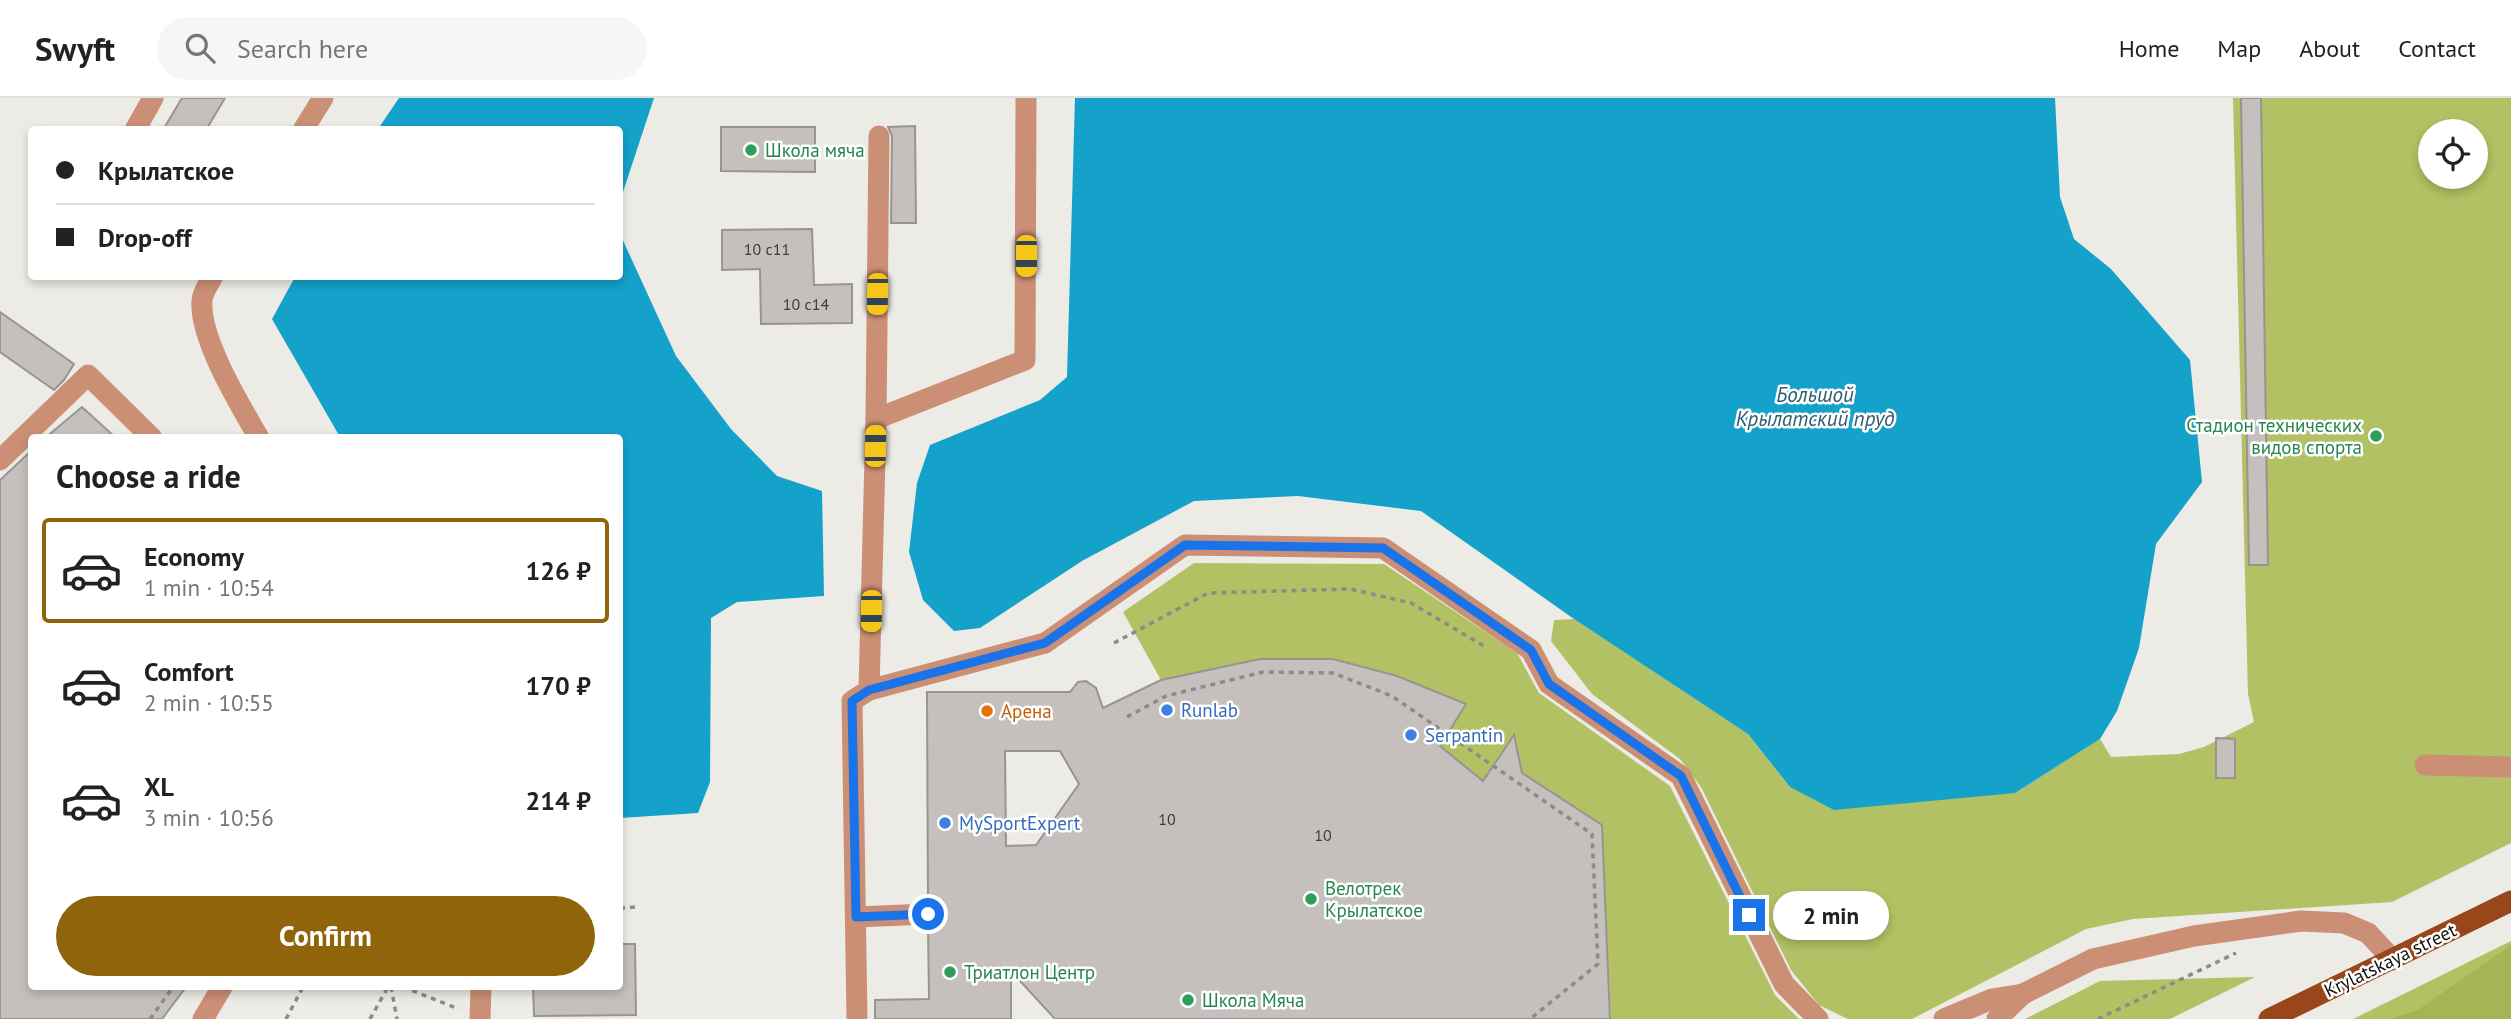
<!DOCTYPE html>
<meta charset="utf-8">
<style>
:root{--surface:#fff;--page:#f6f6f6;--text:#222;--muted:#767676;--line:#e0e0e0;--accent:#8f640b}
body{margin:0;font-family:"PT Sans",sans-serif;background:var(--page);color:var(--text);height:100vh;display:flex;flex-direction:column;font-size:26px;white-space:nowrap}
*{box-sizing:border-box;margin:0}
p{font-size:23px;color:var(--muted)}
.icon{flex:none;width:38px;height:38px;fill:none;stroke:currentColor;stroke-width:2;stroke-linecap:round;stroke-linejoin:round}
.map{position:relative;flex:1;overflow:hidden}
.panel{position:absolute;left:28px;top:336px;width:595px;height:556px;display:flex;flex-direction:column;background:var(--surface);border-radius:7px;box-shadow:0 4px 10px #0003}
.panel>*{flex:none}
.hud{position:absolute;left:28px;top:28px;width:595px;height:154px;border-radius:7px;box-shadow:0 4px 10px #0003;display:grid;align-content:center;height:154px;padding:0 28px;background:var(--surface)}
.tools{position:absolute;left:2418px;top:21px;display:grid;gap:14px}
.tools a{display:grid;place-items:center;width:70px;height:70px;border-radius:50%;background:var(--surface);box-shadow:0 4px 10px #0003;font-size:35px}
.end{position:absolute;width:32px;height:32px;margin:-16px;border:9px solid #1a73e8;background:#fff;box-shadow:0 0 0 4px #fff}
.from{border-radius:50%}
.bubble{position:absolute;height:49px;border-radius:24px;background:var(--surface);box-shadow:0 4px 10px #0003;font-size:23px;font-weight:600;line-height:49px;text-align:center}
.car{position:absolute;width:21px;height:42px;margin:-21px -10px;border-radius:9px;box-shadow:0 0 5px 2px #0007;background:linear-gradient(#f5c518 24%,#345 0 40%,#f5c518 0 76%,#345 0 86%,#f5c518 0)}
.hud b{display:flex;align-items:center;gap:24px;height:66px;font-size:26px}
.hud b+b{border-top:2px solid var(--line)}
.hud i{width:18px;height:18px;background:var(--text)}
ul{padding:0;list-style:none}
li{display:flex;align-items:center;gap:21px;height:105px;margin:0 14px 10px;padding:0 14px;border:4px solid transparent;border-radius:7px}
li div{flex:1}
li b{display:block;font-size:26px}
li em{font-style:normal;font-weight:600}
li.current{border-color:var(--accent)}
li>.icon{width:63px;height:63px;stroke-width:1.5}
h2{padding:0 28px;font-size:32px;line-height:84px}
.button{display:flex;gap:14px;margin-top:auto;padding:14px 28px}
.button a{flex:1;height:80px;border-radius:42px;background:var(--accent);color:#fff;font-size:28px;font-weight:600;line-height:80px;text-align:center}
header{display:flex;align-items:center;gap:42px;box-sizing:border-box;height:98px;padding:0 35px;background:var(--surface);border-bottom:2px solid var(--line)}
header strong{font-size:33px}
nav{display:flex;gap:38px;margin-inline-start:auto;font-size:24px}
.search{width:490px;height:63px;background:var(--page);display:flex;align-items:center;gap:18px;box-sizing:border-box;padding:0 24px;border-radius:38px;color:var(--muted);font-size:26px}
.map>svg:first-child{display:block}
.green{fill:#b1c163;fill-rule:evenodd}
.forest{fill:#a5b556}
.water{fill:#14a1ca}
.building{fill:#c5c0bd;stroke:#989490;stroke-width:2;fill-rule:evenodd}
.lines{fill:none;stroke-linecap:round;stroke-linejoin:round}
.path{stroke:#8c8b87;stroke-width:3.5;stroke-dasharray:5 5;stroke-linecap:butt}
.minor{stroke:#cb8f75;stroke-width:21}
.major{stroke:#99461b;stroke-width:21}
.route{stroke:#1a73e8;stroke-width:9}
.leisure-dot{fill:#2e9e5b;stroke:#fff;stroke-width:2.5}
.shop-dot{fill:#3f7fe0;stroke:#fff;stroke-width:2.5}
.food-dot{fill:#e8710a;stroke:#fff;stroke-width:2.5}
.labels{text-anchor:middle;stroke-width:5;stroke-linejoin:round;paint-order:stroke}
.number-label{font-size:16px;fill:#3e3c3a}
.leisure-label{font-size:19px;fill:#27864d;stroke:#fff;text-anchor:start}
.shop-label{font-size:19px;fill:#366cbe;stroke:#fff;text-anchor:start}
.food-label{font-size:19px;fill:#c56008;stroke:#fff;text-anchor:start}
.street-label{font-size:19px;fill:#11100e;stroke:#fff}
.water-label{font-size:21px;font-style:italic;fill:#2d5e71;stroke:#fff}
</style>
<header>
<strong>Swyft</strong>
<div class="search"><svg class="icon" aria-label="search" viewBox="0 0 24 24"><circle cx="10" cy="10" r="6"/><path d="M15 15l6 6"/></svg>Search here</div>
<nav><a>Home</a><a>Map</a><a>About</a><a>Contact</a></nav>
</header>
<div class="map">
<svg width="2511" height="921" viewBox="0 0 2511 921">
<rect width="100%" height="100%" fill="#ecebe5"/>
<g class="green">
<path d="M2233,0H2511V745L2392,804L2133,821L2086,831L1912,921H1848L1819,907L1791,872L1701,689L1680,661L1592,596L1551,543L1554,522L1574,521L1748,636L1790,689L2015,695L2100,641L2111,659L2179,656L2204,649L2254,624L2248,596ZM2431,33H2476V79H2431Z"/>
<path d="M1194,465L1384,466L1517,555L1539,595L1670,688L1775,897L1799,921H1611L1602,727L1522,675L1514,637L1483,683L1440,648L1466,606L1397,578L1333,561H1260L1161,582L1123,514Z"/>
<path d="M2511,843V921H2353Z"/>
<path d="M2255,879L2170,921H2025L2100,883Z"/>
</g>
<path class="forest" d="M2511,847V921H2389L2418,912Z"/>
<g class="water">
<path d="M399,0H654L620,103V32L378,31Z"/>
<path d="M1075,0H2055L2060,99L2074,141L2111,171L2190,262L2202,384L2156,446L2139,550L2117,613L2100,641L2015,695L1834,712L1790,689L1748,636L1574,521L1421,413L1298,398L1194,403L1082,463L980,530L954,533L923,502L909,454L917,385L930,347L1040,302L1067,279Z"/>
<path d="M620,136L676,258L731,331L777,378L822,393L824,498L737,504L711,520L710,684L698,715L620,720V340L340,339L272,221L295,179L620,178Z"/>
</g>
<g class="building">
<path d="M182,0H225L206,32H163Z"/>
<path d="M2241,0H2261L2268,467H2249Z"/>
<path d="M915,28L916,125H891L892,38L888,29Z"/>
<path d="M721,29H815V74L721,73Z"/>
<path d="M812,131L814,187L852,186V225L761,226L760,171L722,172V132Z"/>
<path d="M0,214L74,266L64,282L54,292L0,254Z"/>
<path d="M82,309L116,340H45Z"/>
<path d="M32,352V889H186L162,921H0V382Z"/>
<path d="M1260,561H1333L1397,578L1466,606L1440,648L1483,683L1514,637L1522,675L1602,727L1610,921H1055L1011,873V921H875V902L929,901L928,829L936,827L941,816L939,808L928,803L927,594H1070L1078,584L1086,583L1096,590L1103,610L1161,582ZM1005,653H1060L1079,686L1036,747L1006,748Z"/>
<path d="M2216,640L2235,641V680H2216Z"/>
<path d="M620,846H635L636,917L534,918L533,889H620Z"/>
</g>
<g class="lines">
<g class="path">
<path d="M1114,545L1208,495L1350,491L1411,505L1484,548"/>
<path d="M1127,619L1166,598L1263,574L1333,575L1392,598L1592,736L1598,866L1530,921"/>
<path d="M620,810L637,809"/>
<path d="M391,889L397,921"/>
<path d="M403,889L459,911"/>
<path d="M150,921L173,889"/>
<path d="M286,921L303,889"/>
<path d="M370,921L388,889"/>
<path d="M2098,921L2236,855"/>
</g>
<g class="minor">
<path d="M135,32L153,0"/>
<path d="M303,32L323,0"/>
<path d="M213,178C209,186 202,195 202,203C199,240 240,307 259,340"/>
<path d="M876,321L879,38"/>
<path d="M0,362L88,277L152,340"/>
<path d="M869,592L876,321L1025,262L1026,0"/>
<path d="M2425,667L2511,669"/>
<path d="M856,819L928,816"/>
<path d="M203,921L222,889"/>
<path d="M480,921L481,889"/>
<path d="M857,921L852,603L869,592L1045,545L1185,447L1383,450L1531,552L1549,586L1681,678L1784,886L1818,921"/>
<path d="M1944,921L1992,901L2023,896L2093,861L2194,838L2301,823L2344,825L2368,835L2393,862"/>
<path d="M1997,921L2023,896"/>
</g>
<path class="major" d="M2269,921L2511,803"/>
</g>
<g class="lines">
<path class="route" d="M928,816L856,819L852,603L869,592L1045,545L1185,447L1383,450L1531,552L1549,586L1681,678L1749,817"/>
</g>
<g class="leisure-dot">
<circle cx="751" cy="52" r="7"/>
<circle cx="2376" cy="338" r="7"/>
<circle cx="1311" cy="801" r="7"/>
<circle cx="950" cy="874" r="7"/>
<circle cx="1188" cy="902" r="7"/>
</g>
<g class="shop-dot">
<circle cx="1167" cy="612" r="7"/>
<circle cx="1411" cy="637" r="7"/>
<circle cx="945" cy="725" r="7"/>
</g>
<circle class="food-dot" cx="987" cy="613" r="7"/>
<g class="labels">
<g class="number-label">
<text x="767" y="157">10 с11</text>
<text x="806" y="212">10 с14</text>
<text x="1167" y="727">10</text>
<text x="1323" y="743">10</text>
</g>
<g class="leisure-label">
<text x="765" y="59">Школа мяча</text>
<text x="2362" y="334" text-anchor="end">Стадион технических<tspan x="2362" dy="22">видов спорта</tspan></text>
<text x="1325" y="797">Велотрек<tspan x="1325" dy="22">Крылатское</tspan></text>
<text x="964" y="881">Триатлон Центр</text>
<text x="1202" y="909">Школа Мяча</text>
</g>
<g class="shop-label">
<text x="1181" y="619">Runlab</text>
<text x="1425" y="644">Serpantin</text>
<text x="959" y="732">MySportExpert</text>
</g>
<g class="food-label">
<text x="1001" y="620">Арена</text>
</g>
<g class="street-label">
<text transform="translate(2390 862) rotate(-26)" y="7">Krylatskaya street</text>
</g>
<g class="water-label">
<text x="1815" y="304">Большой<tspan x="1815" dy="24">Крылатский пруд</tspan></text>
</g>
</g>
</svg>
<div class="tools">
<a><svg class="icon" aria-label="locate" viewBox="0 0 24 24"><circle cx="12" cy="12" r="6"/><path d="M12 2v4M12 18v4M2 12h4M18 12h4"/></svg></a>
</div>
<i class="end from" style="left:928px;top:816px"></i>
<i class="end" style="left:1749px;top:817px"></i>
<div class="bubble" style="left:1773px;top:793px;width:116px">2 min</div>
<i class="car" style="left:1026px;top:158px;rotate:180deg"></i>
<i class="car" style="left:877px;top:196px;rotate:181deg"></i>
<i class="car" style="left:875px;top:348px;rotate:1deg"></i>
<i class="car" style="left:871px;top:513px;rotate:181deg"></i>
<div class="hud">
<b><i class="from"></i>Крылатское</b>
<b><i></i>Drop-off</b>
</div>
<section class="panel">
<h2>Choose a ride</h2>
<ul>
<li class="current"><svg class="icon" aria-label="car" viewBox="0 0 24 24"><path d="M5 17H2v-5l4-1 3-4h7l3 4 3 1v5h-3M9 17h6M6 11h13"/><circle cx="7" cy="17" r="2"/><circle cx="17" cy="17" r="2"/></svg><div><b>Economy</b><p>1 min · 10:54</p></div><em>126 ₽</em></li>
<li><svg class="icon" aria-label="car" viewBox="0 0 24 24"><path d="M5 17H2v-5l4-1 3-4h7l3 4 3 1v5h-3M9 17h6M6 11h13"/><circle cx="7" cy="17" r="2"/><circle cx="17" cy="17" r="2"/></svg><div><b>Comfort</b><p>2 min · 10:55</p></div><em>170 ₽</em></li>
<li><svg class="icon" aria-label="car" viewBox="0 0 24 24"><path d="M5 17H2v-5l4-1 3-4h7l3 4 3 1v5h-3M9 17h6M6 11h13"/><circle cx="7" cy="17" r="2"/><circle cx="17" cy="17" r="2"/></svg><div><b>XL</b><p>3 min · 10:56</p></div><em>214 ₽</em></li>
</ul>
<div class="button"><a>Confirm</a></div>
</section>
</div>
